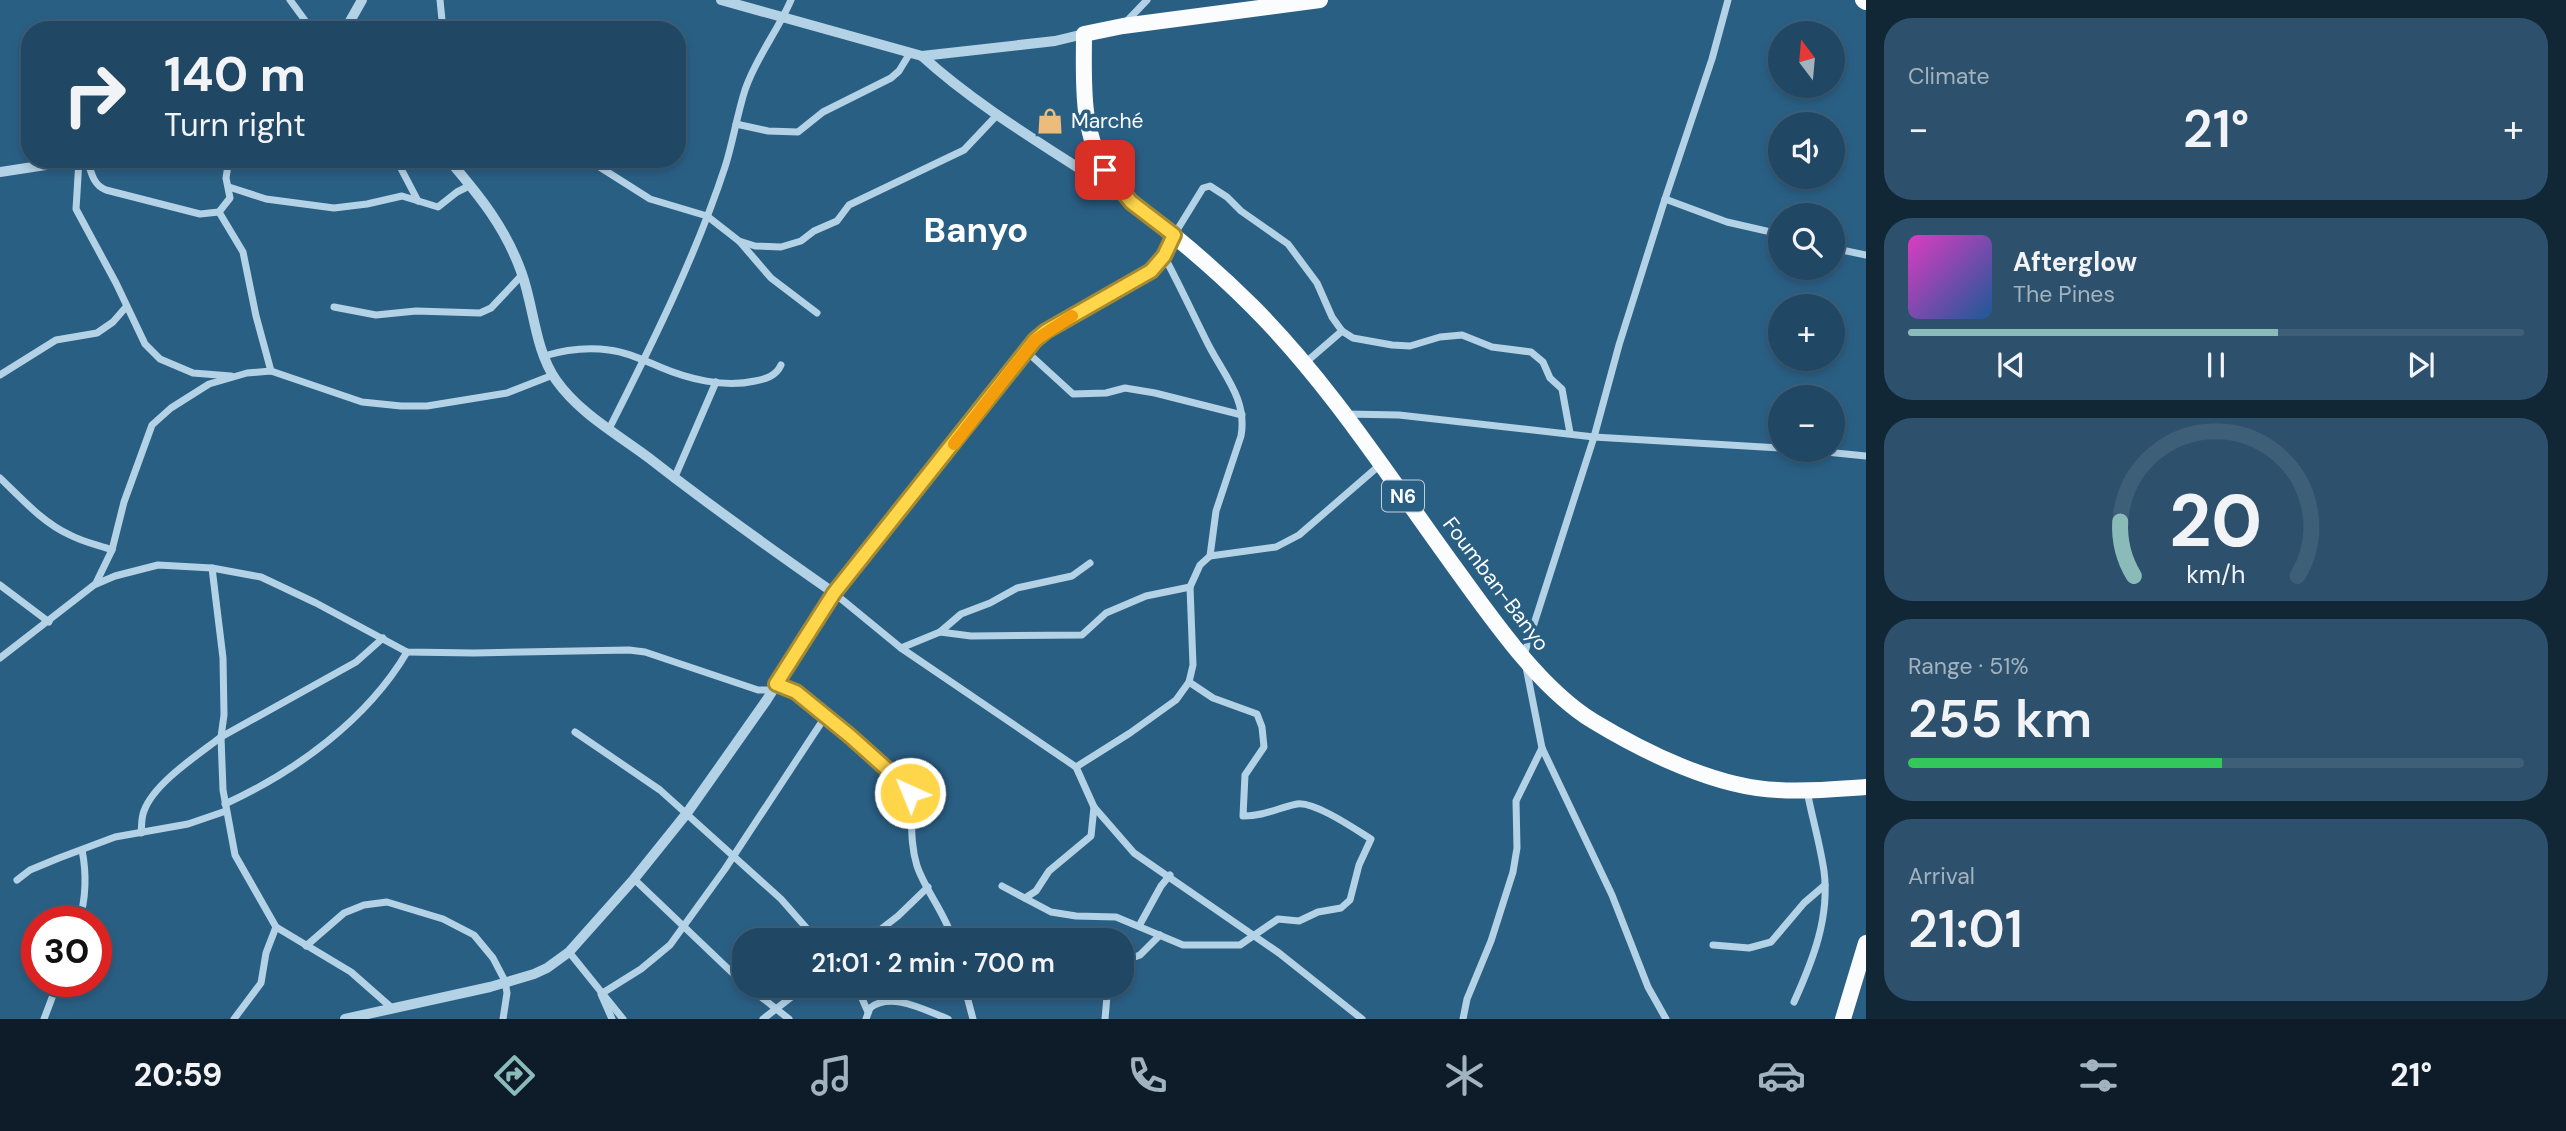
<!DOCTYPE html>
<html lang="en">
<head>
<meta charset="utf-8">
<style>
  body { margin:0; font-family:"DM Sans",sans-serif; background:#2d516c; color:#f1f3f6; height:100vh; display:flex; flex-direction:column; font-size:26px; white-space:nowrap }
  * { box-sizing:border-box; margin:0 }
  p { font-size:23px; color:#a2b2be }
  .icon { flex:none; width:38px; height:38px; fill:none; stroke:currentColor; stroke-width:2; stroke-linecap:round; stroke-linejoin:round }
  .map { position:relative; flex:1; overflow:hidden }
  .sheet { display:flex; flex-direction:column; gap:18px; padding:18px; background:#122736; width:700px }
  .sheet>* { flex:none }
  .banner { position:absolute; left:21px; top:21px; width:665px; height:147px; border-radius:28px; box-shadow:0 4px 10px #0003,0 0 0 2px #3d5f78; background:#204763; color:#f1f3f6; overflow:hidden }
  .needle { width:46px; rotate:344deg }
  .controls { position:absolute; left:1768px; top:21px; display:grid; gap:14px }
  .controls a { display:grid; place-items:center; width:77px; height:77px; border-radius:50%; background:#204763; box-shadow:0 4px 10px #0003,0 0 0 2px #3d5f78; font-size:35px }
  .speed { position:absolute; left:21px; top:906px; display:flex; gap:14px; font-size:35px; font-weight:700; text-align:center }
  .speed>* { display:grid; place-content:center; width:91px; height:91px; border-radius:50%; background:#204763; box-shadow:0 4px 10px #0003,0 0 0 2px #3d5f78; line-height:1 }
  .speed .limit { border:10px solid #d22; background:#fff; color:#111 }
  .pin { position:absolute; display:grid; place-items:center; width:60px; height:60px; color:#fff; margin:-30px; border-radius:14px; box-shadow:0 4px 10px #0006 }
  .me { position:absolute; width:77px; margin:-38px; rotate:316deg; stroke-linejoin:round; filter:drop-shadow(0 0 5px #0008) }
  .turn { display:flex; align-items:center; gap:24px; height:147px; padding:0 28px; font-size:32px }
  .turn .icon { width:91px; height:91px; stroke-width:2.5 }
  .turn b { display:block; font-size:49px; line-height:60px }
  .big { font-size:52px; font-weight:600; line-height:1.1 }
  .sheet .card { flex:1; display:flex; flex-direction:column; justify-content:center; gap:10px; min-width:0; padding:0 24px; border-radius:28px; background:#2d516c }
  .sheet .dial { align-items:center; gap:0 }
  .dial svg { height:182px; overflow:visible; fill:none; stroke:#3d5f78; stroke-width:7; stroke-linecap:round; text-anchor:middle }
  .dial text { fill:#f1f3f6; stroke:none }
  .song { display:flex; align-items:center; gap:21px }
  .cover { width:84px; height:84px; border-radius:10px; background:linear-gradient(135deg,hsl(310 70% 55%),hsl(210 70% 35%)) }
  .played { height:7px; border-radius:4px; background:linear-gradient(90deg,#8bbbb9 60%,#3d5f78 60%) }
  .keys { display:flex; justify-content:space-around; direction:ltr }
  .heat { display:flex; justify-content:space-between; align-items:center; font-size:38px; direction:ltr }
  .charge { height:10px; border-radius:5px; background:linear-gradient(90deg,#34c759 51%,#3d5f78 0) }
  .trip { position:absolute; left:732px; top:928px; width:402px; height:70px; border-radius:28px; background:#204763; box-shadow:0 4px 10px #0003,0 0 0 2px #3d5f78; font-weight:600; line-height:70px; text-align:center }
  .tabs { display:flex; height:112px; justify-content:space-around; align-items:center; background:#0d1c28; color:#a2b2be }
  .tabs .icon { width:49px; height:49px }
  .tabs .current { color:#8bbbb9 }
  .tabs b { font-size:32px; color:#f1f3f6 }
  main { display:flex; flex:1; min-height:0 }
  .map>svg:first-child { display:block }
</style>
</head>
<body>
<main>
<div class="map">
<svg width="1866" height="1019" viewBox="0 0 1866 1019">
  <rect width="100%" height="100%" fill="#2a5f84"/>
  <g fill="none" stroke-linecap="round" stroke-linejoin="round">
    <g stroke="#b4d2e6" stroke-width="7">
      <polyline points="290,0 312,30"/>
      <polyline points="440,0 443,30"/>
      <polyline points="1126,22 1147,0"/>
      <polyline points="736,124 768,131 798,132 823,112 891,78 899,71 910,53"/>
      <path d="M 87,159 C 91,172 93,185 106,190 L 200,214 L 219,212 L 243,252 L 256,316 L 271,371"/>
      <polyline points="396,159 418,201"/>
      <polyline points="587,159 650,199 707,216 739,241 755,246 781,247 801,241 814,231 837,221 849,205 964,150 998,114"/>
      <polyline points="79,160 76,209 116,283 145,344 160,359 193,373 231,376"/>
      <polyline points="229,187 266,199 334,208 367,204 402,196 438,207 457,192 471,185"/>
      <polyline points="1665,199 1727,222 1780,234"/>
      <polyline points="219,212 230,198 226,178 229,159"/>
      <polyline points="1174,235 1203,188 1210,186 1227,197 1241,211 1288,244 1317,283 1332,317 1342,331 1353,338 1392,345 1410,346 1440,337 1462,335 1492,347 1531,352 1543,362 1550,378 1562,389 1570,433"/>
      <polyline points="740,242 771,278 817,313"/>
      <polyline points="1832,248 1866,255"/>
      <path d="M 1164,256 C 1179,284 1192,312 1206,340 C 1221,372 1248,398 1241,436 L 1216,511 L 1210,556"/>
      <polyline points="334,307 376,315 416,311 480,313 491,308 522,275"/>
      <polyline points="1026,351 1073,394 1106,393 1125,388 1155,393 1242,415"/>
      <path d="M 544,356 C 564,350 588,347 609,350 C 627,352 643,360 660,367 C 688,379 724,388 755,381 C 766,379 776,376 781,365"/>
      <polyline points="1305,363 1342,331"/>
      <polyline points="0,375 56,340 97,333 113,322 126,307"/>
      <polyline points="1345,414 1399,415 1594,437 1780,448"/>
      <path d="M 609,429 C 652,344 695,258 725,167 C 733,142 737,115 745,90 C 756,57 778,31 791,0"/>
      <polyline points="1806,450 1866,456"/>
      <path d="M 0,478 C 21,498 43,523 70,535 C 83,542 98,545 112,550"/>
      <polyline points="674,479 716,382"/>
      <polyline points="212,568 223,658 224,715 221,737 223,790 235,855 276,927 351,972 393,1009"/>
      <polyline points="96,583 112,550 124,502 152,425 171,408 209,384 247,373 271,371 362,402 401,406 427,406 507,393 553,375"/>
      <polyline points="0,585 49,622"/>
      <polyline points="834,593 901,648 1076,767 1094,807 1134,853 1279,953 1362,1019"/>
      <polyline points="940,632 961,614 990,603 1017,588 1072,576 1090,563"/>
      <polyline points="901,648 940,632 971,636 1082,635 1106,613 1146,596 1190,587"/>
      <polyline points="1524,655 1594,437 1619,345 1665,199 1712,59 1728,0"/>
      <polyline points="0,658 94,585 115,576 158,565 212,568 261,577 316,603 407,652 474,653 629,650 645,652 758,690 772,690"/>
      <polyline points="1526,667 1542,748 1612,895 1648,987 1666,1019"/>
      <path d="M 776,684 L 796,692 L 868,750 L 910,790 C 913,816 909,840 917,866 C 926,892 945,913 953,940"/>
      <polyline points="575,732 660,790 781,899 817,940"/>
      <polyline points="1076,767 1130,733 1176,700 1189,682 1193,665 1190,587 1200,565 1210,556 1276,547 1299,535 1381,464"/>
      <path d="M 225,804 C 295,772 367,720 407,652"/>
      <path d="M 141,833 C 142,826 141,818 144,811 C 154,783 198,755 221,737 L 356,662 L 383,638"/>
      <polyline points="634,879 744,984"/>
      <polyline points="17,880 30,870 59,858 115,837 188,824 226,811"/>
      <path d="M 1002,886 L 1051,912 L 1076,916 L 1116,917 L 1183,945 L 1240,945 L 1278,919 L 1299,921 L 1318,912 L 1341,908 L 1350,900 L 1359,865 L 1371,839 C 1355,829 1314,801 1297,804 C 1277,808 1265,816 1243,816 L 1245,775 L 1264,747 L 1262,727 L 1257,714 L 1213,698 L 1189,682"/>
      <polyline points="1025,898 1036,891 1049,871 1091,836 1094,807"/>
      <path d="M 79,922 C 86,898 87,875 82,850"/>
      <polyline points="1139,926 1161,886 1170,875"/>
      <polyline points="867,940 898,916 928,887"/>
      <polyline points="1713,945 1749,948 1771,942 1804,903 1825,885"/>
      <polyline points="306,946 344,913 364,905 387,902 443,919 474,935 493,958 505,981 507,993 503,1019"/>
      <polyline points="569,952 623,1019"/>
      <polyline points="1122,965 1124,961 1140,955 1160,935"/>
      <polyline points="746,985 789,1019"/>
      <polyline points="856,985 868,1012"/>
      <polyline points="964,985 973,1019"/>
      <path d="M 1794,1002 C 1813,960 1830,917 1824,871 C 1820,844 1812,817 1807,791"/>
      <polyline points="44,1019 58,982"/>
      <polyline points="234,1019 261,983 266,953 276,927"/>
      <polyline points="612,1019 601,994 641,969 670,945 725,869 825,717"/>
      <polyline points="763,1019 807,985"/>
      <path d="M 866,1019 L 870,1008 C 892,991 926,1011 948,1019"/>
      <polyline points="1105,1019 1108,985"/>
      <polyline points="1463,1019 1467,999 1491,941 1513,872 1517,848 1516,801 1542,748"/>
    </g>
    <g stroke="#b4d2e6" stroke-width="10">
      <polyline points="721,0 922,56 1055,41 1084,34"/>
      <polyline points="345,30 362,0"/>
      <path d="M 922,56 C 980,109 1054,151 1120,195"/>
      <path d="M 448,159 C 479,195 506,228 522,274 C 534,308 535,350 556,380 C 579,413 617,434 649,458 C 709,505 771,549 834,593"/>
      <polyline points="0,172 85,159"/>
      <polyline points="345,1019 490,987 534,974 547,968 569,952 634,879 687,813 766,701 834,593 1035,340 1046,331 1151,271 1164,256 1174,235"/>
    </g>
    <g stroke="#fafcfe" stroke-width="16">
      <path d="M 1320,0 L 1123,26 L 1084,34 C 1084,80 1080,130 1106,171 C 1123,199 1149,215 1173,235 C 1200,257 1227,281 1252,306 C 1329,383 1389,477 1453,565 C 1491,617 1538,687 1593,721 C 1644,752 1717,788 1778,790 C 1807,792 1837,789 1866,787"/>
      <polyline points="1863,0 1866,2"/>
      <polyline points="1843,1019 1866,943"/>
    </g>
  </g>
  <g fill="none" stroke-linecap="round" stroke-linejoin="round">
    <g stroke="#a68a30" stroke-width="18">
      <polyline id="route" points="910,793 898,779 850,736 796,692 776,684 834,593 1035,340 1046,331 1151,271 1164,256 1174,235 1131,202 1105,170"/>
    </g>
    <use href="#route" stroke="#ffd54a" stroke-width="12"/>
    <polyline stroke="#f59e0b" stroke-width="12" points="954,444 1035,340 1072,316"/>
  </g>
  <defs>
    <g id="shop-bare" transform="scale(2.1)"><path d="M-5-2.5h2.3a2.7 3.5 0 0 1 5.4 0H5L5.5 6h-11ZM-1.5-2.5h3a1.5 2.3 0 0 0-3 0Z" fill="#edbb7c" stroke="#2a5f84" stroke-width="2.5" paint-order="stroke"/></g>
  </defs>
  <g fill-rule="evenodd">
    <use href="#shop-bare" x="1050" y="121"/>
  </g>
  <g text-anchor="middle" stroke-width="7" stroke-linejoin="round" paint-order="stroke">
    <rect fill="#2a5f84" stroke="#bfcfda" stroke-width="2" x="1382" y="480.5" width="42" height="31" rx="5"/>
    <g font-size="19" font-weight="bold" fill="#fff">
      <text x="1403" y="503">N6</text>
    </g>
    <g font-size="21" fill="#fff" stroke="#2a5f84" text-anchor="start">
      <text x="1071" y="128">Marché</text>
    </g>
    <g font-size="21" fill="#fff" stroke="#2a5f84">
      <text transform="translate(1496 584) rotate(53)" y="7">Foumban-Banyo</text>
    </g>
    <g font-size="35" font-weight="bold" fill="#fff" stroke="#2a5f84">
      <text x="976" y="242">Banyo</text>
    </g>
  </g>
</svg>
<div class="controls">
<a><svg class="needle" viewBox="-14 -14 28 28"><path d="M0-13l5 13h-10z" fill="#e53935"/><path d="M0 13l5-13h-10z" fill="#a2b2be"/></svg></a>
<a><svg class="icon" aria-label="sound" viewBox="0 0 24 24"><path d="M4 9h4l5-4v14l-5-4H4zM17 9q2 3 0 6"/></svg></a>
<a><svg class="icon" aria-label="search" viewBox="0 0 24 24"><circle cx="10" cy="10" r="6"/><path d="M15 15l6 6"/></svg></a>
<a>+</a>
<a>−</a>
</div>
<div class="speed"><div class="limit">30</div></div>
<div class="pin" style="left:1105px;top:170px;background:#d93025"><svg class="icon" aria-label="arrive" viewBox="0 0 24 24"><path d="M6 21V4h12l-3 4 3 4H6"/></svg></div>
<svg class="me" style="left:910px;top:793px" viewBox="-20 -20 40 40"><circle r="17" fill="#ffd54a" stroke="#fff" stroke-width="3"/><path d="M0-11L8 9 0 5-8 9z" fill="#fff"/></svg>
<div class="trip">21:01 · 2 min · 700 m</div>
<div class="banner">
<div class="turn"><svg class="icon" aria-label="right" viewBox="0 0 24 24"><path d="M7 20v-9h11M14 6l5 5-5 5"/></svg><div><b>140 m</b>Turn right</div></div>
</div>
</div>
<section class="sheet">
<div class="card"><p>Climate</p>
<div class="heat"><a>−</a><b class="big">21°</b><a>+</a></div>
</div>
<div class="card">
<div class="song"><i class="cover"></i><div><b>Afterglow</b><p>The Pines</p></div></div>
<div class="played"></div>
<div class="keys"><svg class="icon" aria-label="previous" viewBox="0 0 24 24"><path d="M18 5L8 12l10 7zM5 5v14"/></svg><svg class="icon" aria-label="pause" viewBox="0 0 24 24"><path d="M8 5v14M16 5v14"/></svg><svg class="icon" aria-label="next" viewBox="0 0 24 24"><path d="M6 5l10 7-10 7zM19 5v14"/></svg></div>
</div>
<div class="card dial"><svg viewBox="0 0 100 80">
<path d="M14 69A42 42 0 1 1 86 69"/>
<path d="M14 69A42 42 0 0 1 8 45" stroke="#8bbbb9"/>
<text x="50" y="56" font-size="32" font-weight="700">20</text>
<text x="50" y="72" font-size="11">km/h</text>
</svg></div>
<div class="card"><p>Range · 51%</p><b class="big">255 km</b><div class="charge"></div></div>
<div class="card"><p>Arrival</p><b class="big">21:01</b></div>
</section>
</main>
<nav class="tabs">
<b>20:59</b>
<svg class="icon current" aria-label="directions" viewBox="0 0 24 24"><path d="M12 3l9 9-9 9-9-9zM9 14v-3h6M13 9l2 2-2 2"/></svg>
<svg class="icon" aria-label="music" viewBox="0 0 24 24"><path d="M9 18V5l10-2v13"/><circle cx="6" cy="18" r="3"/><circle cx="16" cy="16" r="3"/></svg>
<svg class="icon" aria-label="phone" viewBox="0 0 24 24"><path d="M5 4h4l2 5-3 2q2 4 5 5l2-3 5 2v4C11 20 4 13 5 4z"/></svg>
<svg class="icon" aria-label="climate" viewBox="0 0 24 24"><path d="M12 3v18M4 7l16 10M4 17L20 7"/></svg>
<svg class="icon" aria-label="car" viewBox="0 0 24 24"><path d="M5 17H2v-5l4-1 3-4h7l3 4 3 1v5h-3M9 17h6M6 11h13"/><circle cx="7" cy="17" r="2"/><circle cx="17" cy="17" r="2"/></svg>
<svg class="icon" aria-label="filters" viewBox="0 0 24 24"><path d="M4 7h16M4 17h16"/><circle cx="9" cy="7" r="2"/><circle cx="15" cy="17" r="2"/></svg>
<b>21°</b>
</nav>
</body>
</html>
